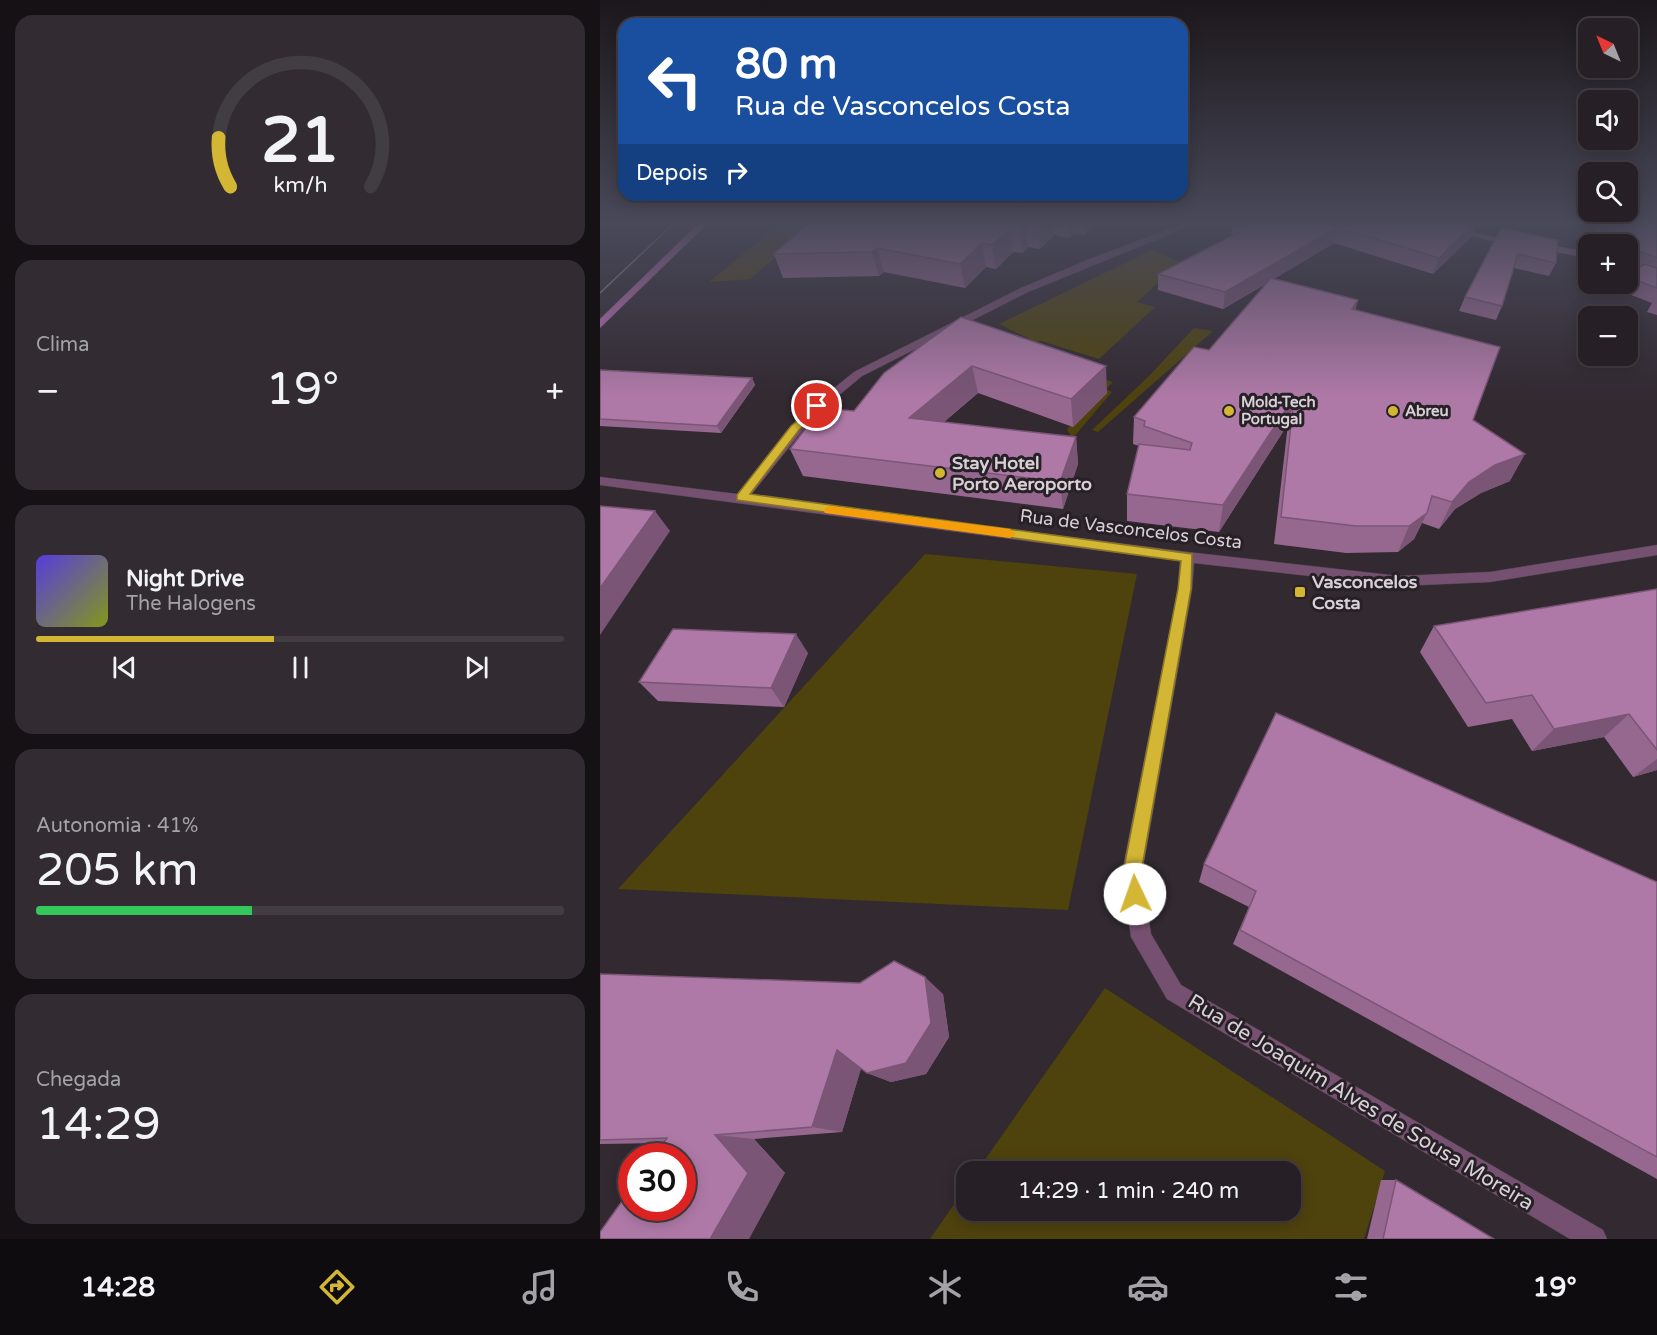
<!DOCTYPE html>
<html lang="pt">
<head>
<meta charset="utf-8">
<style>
  body { margin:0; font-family:"Varela Round",sans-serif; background:#322c32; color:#f1f3f6; height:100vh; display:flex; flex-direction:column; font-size:22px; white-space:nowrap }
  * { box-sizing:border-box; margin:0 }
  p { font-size:20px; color:#a4a2a7 }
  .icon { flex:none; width:33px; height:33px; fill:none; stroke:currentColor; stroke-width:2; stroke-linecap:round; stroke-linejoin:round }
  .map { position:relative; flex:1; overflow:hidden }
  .panel { display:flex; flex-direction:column; gap:15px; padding:15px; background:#151114; width:600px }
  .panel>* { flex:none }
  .banner { position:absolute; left:18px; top:18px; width:570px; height:183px; border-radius:18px; box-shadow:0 3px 15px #0003,0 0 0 2px #423d42; background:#1a4fa0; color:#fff; overflow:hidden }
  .needle { width:39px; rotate:317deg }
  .controls { position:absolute; left:978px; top:18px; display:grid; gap:12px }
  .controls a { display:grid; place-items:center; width:60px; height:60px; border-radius:12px; background:#261f25; box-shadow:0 3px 15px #0003,0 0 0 2px #423d42; font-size:30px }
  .speed { position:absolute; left:18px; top:1143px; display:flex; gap:12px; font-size:30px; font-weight:700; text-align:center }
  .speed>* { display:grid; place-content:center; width:78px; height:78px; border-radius:50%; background:#261f25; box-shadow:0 3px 15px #0003,0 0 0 2px #423d42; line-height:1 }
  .speed .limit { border:9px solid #d22; background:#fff; color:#111 }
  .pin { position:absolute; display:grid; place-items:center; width:51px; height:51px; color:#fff; margin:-26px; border:3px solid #fff; border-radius:50%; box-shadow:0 2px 6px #0007 }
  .me { position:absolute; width:66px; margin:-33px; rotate:357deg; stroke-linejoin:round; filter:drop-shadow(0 0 4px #0008) }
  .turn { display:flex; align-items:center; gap:21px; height:126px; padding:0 18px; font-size:27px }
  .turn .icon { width:78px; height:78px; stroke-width:2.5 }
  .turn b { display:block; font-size:42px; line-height:51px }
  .then { display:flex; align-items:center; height:57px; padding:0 18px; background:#0003; gap:12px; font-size:22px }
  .big { font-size:45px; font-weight:600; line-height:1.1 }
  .panel .widget { flex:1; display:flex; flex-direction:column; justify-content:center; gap:9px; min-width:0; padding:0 21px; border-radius:18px; background:#322c32 }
  .panel .dial { align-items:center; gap:0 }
  .dial svg { height:156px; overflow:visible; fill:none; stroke:#423d42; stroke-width:7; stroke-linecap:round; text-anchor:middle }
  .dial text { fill:#f1f3f6; stroke:none }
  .song { display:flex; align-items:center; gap:18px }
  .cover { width:72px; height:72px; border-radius:9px; background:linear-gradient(135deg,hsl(250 70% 55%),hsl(70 70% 35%)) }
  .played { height:6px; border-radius:3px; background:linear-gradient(90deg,#d4b635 45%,#423d42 45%) }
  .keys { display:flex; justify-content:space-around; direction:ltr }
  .heat { display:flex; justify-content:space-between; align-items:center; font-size:33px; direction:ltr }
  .charge { height:9px; border-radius:4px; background:linear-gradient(90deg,#34c759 41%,#423d42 0) }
  .trip { position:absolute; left:356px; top:1161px; width:345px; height:60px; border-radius:18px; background:#261f25; box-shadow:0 3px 15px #0003,0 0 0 2px #423d42; font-weight:600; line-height:60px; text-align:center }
  .dock { display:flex; height:96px; justify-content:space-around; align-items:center; background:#0f0c0f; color:#a4a2a7 }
  .dock .icon { width:42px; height:42px }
  .dock .current { color:#d4b635 }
  .dock b { font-size:27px; color:#f1f3f6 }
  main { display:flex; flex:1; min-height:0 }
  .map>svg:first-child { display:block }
</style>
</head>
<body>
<main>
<section class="panel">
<div class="widget dial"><svg viewBox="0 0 100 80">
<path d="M14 69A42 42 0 1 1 86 69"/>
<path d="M14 69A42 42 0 0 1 8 44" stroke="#d4b635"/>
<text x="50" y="56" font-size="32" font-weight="700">21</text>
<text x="50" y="72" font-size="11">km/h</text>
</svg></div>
<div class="widget"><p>Clima</p>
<div class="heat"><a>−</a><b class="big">19°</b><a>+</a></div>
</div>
<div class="widget">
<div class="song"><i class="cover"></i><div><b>Night Drive</b><p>The Halogens</p></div></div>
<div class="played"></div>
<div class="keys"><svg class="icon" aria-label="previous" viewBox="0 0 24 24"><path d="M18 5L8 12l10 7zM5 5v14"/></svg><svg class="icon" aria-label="pause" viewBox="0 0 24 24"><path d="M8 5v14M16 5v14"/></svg><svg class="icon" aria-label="next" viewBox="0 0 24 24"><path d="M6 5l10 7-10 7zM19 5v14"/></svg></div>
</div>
<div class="widget"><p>Autonomia · 41%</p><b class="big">205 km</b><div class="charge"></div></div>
<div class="widget"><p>Chegada</p><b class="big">14:29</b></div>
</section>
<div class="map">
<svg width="1057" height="1239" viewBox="0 0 1057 1239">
  <rect width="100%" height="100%" fill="#322931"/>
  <g fill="#4e420d">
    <polygon points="180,224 214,224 150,279 109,282"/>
    <polygon points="552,250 580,262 537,302 555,307 499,359 441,341 436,342 399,324"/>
    <polygon points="594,328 613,331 498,432 492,430 549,376"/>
    <polygon points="417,352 513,382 506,389 512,392 472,439 467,429 495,397"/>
    <polygon points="325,554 537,574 468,910 18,889"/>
    <polygon points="505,988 785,1171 764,1239 330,1239 366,1187 366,1210 690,1210 690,1172 377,1171"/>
  </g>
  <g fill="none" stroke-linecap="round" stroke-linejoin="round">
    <g stroke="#4c444b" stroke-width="1">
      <g id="street">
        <polygon points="582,224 595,224 428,292 262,376 214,416 150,496 587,552 799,576 890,572 1057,545 1057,555 890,582 799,586 594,563 592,589 542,873 551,934 581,985 1003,1230 1007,1239 970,1239 567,999 531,937 522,873 578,589 580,561 0,485 0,477 137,494 206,411 254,372 421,288 487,260"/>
        <polygon points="1001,224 1010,224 994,244 987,246 986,244"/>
      </g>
    </g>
    <g stroke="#4c444b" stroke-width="1">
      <g id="secondary">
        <polygon points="823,224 840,224 919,243 915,246"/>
        <polygon points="938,243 988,252 988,258 935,248 935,244"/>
        <polygon points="1028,265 1057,277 1057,283 1028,271"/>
      </g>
    </g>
    <g stroke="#4c444b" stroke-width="1">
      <polygon id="primary" points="98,224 107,224 0,328 0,319"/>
    </g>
    <use href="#street" fill="#765070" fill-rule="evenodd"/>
    <use href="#secondary" fill="#9e6296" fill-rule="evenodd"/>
    <use href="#primary" fill="#bd70b2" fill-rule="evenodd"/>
    <polyline stroke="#938b92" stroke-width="1.5" points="0,293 73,224"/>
  </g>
  <g fill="#966890" fill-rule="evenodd">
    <polygon points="208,224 494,224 485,235 474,234 469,238 454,235 440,249 428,247 423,253 413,252 396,269 386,267 365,288 284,272 279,276 183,278 174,254"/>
    <polygon points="633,224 884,224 879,229 875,228 872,236 833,274 734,243 674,279 758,300 755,310 873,420 910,481 881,493 855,509 839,529 822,523 814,539 798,552 746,553 674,544 688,424 619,532 527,521 527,494 539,446 533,444 534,417 609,350 666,284 623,309 558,290 558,274 631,236"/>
    <path d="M 1057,224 L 1057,315 L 1047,312 L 1052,303 L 1016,289 L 1019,284 L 1028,284 L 1028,244 ZM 1035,266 L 1039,267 L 1032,271 Z"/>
    <polygon points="901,228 956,263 949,276 914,268 902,306 896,320 859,311 865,297"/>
    <polygon points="988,250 988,267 979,265 985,252"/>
    <polygon points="361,317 507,393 473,427 378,393 344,422 476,437 478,464 463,509 203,476 190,449 254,411"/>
    <polygon points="0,370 152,378 155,385 121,433 0,426"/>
    <polygon points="1057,589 1057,770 1033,777 1004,737 932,751 912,719 868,727 820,652 834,626"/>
    <polygon points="208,653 184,707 58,701 39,682"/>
    <polygon points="604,864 1057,882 1057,1179 633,944 649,907 599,882"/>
    <polygon points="0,974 260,983 343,994 349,1037 326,1074 291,1082 267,1073 261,1068 242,1132 154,1139 185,1173 63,1143 0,1144"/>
    <polygon points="781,1180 796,1180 894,1239 767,1239"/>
  </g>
  <g fill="#7a5575">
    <polygon points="425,224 428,247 423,253 420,229"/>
    <polygon points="439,224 453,224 454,235 440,249 438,225"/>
    <polygon points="468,224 473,224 474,234 469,238"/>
    <polygon points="484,224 494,224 485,235"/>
    <polygon points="873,224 876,224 872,236 833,274 839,258"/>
    <polygon points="738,227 734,243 623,309 625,292"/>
    <polygon points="410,228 413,252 396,269 392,245"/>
    <polygon points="382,243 386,267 365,288 360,264"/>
    <polygon points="277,248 284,272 279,276 272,252"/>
    <polygon points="758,300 751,327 752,309"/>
    <polygon points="372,366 378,393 317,445 309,418"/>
    <polygon points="506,366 507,393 473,427 471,399"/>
    <polygon points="152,378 155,385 121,433 117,426"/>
    <polygon points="694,397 688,424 619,532 623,505"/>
    <polygon points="476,437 478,464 463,509 460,482"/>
    <polygon points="925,454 910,481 881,493 855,509 839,529 852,502 869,482 895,465"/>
    <polygon points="55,511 70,531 0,635 0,588"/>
    <polygon points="827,513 814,539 798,552 809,526"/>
    <polygon points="196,634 208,653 184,707 171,688"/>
    <polygon points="1029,714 1004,737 932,751 954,729"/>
    <polygon points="1057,759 1057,770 1033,777"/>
    <polygon points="325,977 343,994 349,1037 326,1074 291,1082 267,1073"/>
    <polygon points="237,1050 263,1062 242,1132 212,1127"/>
    <polygon points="115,1135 154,1139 185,1173 149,1239 110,1239"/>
  </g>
  <g fill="#af79a7" stroke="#7a5575" stroke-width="1.5">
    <polygon points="208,224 425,224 420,229 410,228 392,245 382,243 360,264 277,248 272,252 174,254"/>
    <polygon points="642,224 873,224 839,258 738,227 625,292 558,274 649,227"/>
    <polygon points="1011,224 1057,224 1057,258 1036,250 1033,252 1033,258 1038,261 1028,259 1028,244 997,244"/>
    <polygon points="901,228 958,240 956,263 918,254 902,306 865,297"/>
    <polygon points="1045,264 1057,268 1057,288 1028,277 1028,273"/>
    <polygon points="671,278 758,300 752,309 900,347 873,420 925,454 895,465 869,482 852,502 832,496 827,513 809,526 756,526 681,517 694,397 623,505 527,494 539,444 590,450 592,443 544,426 545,421 534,417 594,347 609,350"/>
    <polygon points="361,317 506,366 471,399 372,366 309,418 476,437 460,482 190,449 221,408 254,411 284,373"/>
    <polygon points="0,370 152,378 117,426 0,419"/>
    <polygon points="0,506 55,511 0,588"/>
    <polygon points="1057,589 1057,750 1029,714 954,729 932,695 886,703 834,626"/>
    <polygon points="73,629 196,634 171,688 39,682"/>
    <polygon points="676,713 1057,882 1057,1157 640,930 656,891 604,864"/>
    <polygon points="294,961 325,977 331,1023 306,1063 267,1073 237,1050 212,1127 115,1135 148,1173 110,1239 0,1239 0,1232 32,1187 32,1208 82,1208 82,1156 54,1156 67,1138 0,1140 0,974 260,983"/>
    <polygon points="796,1180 894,1239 783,1239"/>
  </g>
  <linearGradient id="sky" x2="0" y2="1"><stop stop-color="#1c171b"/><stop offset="0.56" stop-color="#49495a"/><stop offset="1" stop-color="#49495a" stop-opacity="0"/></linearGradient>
  <rect width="1057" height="398" fill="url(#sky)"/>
  <polygon fill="#d4b635" stroke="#8a7622" stroke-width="1.5" points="217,403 221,404 221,408 199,430 150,494 592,554 591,589 541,873 544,894 542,901 535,903 529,901 523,873 578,589 581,561 137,500 137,495 191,426"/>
  <polygon fill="#f59e0b" points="229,506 410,529 416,534 410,538 225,513 223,510"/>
  <g fill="#d4b635" stroke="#282027" stroke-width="2">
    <circle cx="629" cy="411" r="6"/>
    <circle cx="793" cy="411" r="6"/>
    <circle cx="340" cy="473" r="6"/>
    <rect x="694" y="586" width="12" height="12" rx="3"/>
  </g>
  <g text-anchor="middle" stroke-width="6" stroke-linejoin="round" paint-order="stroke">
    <g font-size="15" font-weight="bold" fill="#d7d1d6" stroke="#282027" text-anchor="start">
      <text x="641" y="407">Mold-Tech<tspan x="641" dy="17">Portugal</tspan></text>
      <text x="805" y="416">Abreu</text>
    </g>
    <g font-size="18" font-weight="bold" fill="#d7d1d6" stroke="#282027" text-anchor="start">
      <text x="352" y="469">Stay Hotel<tspan x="352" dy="21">Porto Aeroporto</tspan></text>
      <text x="712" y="588">Vasconcelos<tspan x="712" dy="21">Costa</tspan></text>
    </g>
    <g font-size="18" fill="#d7d1d6" stroke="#282027">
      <text transform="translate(531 529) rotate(7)" y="6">Rua de Vasconcelos Costa</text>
    </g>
    <g font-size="21" fill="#d7d1d6" stroke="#282027">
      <text transform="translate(761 1102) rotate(31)" y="7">Rua de Joaquim Alves de Sousa Moreira</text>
    </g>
  </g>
</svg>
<div class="controls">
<a><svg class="needle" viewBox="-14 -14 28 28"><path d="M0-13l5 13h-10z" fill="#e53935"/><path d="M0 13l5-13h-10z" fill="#a4a2a7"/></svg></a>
<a><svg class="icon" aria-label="sound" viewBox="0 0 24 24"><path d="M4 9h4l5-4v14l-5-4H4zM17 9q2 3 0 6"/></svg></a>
<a><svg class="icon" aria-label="search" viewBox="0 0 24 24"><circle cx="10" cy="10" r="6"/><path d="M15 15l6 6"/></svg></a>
<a>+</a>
<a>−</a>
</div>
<div class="speed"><div class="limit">30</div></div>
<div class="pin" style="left:217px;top:406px;background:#d93025"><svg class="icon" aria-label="arrive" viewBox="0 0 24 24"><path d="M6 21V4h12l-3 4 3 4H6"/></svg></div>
<svg class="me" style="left:535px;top:894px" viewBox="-20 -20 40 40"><circle r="19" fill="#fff"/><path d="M0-13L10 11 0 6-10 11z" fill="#d4b635"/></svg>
<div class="trip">14:29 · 1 min · 240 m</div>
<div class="banner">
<div class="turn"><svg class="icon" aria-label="left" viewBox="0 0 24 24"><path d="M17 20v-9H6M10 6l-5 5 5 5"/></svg><div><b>80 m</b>Rua de Vasconcelos Costa</div></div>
<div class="then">Depois<svg class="icon" aria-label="right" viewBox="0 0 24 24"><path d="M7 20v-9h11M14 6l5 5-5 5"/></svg></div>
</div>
</div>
</main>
<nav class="dock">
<b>14:28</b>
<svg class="icon current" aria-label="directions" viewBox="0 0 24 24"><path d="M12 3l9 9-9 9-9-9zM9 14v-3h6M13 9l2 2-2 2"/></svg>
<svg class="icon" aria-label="music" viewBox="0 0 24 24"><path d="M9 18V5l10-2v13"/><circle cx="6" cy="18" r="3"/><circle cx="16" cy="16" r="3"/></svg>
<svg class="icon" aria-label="phone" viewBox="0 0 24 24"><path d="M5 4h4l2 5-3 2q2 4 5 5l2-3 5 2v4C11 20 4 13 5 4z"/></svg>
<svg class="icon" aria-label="climate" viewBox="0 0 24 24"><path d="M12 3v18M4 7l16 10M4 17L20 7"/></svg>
<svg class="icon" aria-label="car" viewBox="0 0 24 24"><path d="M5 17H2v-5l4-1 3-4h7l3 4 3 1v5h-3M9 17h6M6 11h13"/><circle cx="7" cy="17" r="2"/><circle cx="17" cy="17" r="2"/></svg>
<svg class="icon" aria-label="filters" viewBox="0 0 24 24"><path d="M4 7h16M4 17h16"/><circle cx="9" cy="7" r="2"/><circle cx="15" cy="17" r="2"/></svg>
<b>19°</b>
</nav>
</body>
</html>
